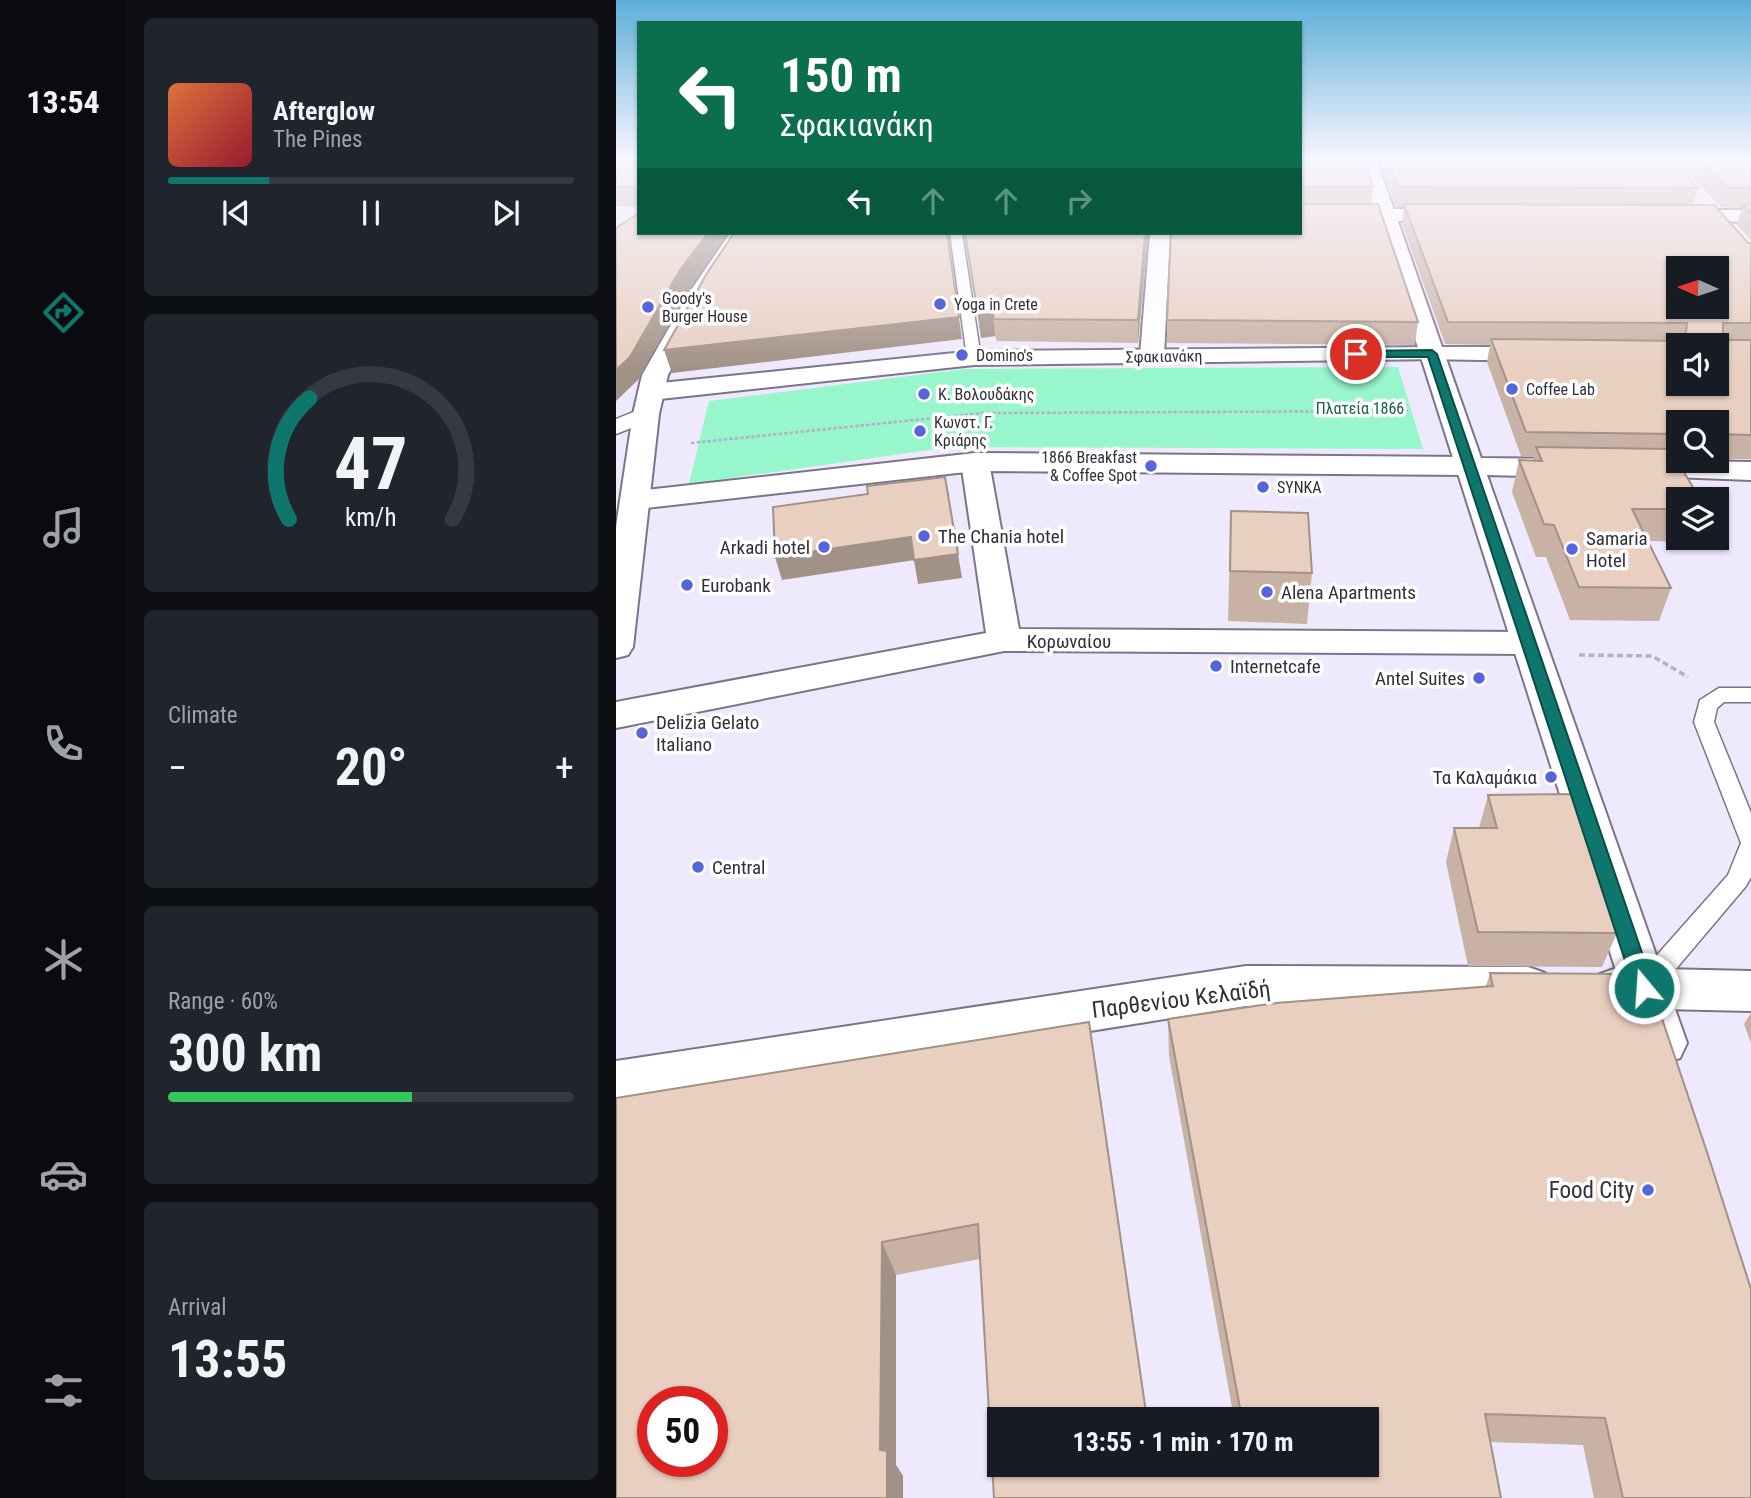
<!DOCTYPE html>
<html lang="en">
<head>
<meta charset="utf-8">
<style>
  body { margin:0; font-family:"Roboto Condensed",sans-serif; background:#20242c; color:#f1f3f6; height:100vh; display:flex; flex-direction:column; font-size:26px; white-space:nowrap }
  * { box-sizing:border-box; margin:0 }
  p { font-size:23px; color:#9ea1a6 }
  .icon { flex:none; width:38px; height:38px; fill:none; stroke:currentColor; stroke-width:2; stroke-linecap:round; stroke-linejoin:round }
  .map { position:relative; flex:1; overflow:hidden }
  .drawer { display:flex; flex-direction:column; gap:18px; padding:18px; background:#0d0f14; width:490px }
  .drawer>* { flex:none }
  .guide { position:absolute; left:21px; top:21px; width:665px; height:214px; border-radius:0px; box-shadow:0 2px 5px #0004; background:#0b6e4f; color:#fff; overflow:hidden }
  .needle { width:46px; rotate:273deg }
  .fabs { position:absolute; left:1050px; top:256px; display:grid; gap:14px }
  .fabs a { display:grid; place-items:center; width:63px; height:63px; border-radius:0px; background:#171b24; box-shadow:0 2px 5px #0004; font-size:35px }
  .speed { position:absolute; left:21px; top:1386px; display:flex; gap:14px; font-size:35px; font-weight:700; text-align:center }
  .speed>* { display:grid; place-content:center; width:91px; height:91px; border-radius:50%; background:#171b24; box-shadow:0 2px 5px #0004; line-height:1 }
  .speed .limit { border:10px solid #d22; background:#fff; color:#111 }
  .pin { position:absolute; display:grid; place-items:center; width:60px; height:60px; color:#fff; margin:-30px; border:4px solid #fff; border-radius:50%; box-shadow:0 2px 7px #0007 }
  .me { position:absolute; width:77px; margin:-38px; rotate:342deg; stroke-linejoin:round; filter:drop-shadow(0 0 5px #0008) }
  .turn { display:flex; align-items:center; gap:24px; height:147px; padding:0 28px; font-size:32px }
  .turn .icon { width:91px; height:91px; stroke-width:2.5 }
  .turn b { display:block; font-size:49px; line-height:60px }
  .lanes { display:flex; align-items:center; height:66px; padding:0 28px; background:#0003; justify-content:center; gap:35px; direction:ltr }
  .lanes .off { opacity:.35 }
  .big { font-size:52px; font-weight:700; line-height:1.1 }
  .drawer .widget { flex:1; display:flex; flex-direction:column; justify-content:center; gap:10px; min-width:0; padding:0 24px; border-radius:10px; background:#20242c }
  .drawer .dial { align-items:center; gap:0 }
  .dial svg { height:182px; overflow:visible; fill:none; stroke:#363941; stroke-width:7; stroke-linecap:round; text-anchor:middle }
  .dial text { fill:#f1f3f6; stroke:none }
  .song { display:flex; align-items:center; gap:21px }
  .cover { width:84px; height:84px; border-radius:10px; background:linear-gradient(135deg,hsl(20 70% 55%),hsl(350 70% 35%)) }
  .played { height:7px; border-radius:4px; background:linear-gradient(90deg,#0f766e 25%,#363941 25%) }
  .keys { display:flex; justify-content:space-around; direction:ltr }
  .heat { display:flex; justify-content:space-between; align-items:center; font-size:38px; direction:ltr }
  .charge { height:10px; border-radius:5px; background:linear-gradient(90deg,#34c759 60%,#363941 0) }
  .trip { position:absolute; left:371px; top:1407px; width:392px; height:70px; border-radius:0px; background:#171b24; box-shadow:0 2px 5px #0004; font-weight:700; line-height:70px; text-align:center }
  main { display:flex; flex:1; min-height:0 }
  .dock { display:flex; flex-direction:column; width:126px; justify-content:space-around; align-items:center; background:#090b0e; color:#9ea1a6 }
  .dock .icon { width:49px; height:49px }
  .dock .selected { color:#0f766e }
  .dock b { font-size:32px; color:#f1f3f6 }
  .map>svg:first-child { display:block }
</style>
</head>
<body>
<main>
<nav class="dock">
<b>13:54</b>
<svg class="icon selected" aria-label="directions" viewBox="0 0 24 24"><path d="M12 3l9 9-9 9-9-9zM9 14v-3h6M13 9l2 2-2 2"/></svg>
<svg class="icon" aria-label="music" viewBox="0 0 24 24"><path d="M9 18V5l10-2v13"/><circle cx="6" cy="18" r="3"/><circle cx="16" cy="16" r="3"/></svg>
<svg class="icon" aria-label="phone" viewBox="0 0 24 24"><path d="M5 4h4l2 5-3 2q2 4 5 5l2-3 5 2v4C11 20 4 13 5 4z"/></svg>
<svg class="icon" aria-label="climate" viewBox="0 0 24 24"><path d="M12 3v18M4 7l16 10M4 17L20 7"/></svg>
<svg class="icon" aria-label="car" viewBox="0 0 24 24"><path d="M5 17H2v-5l4-1 3-4h7l3 4 3 1v5h-3M9 17h6M6 11h13"/><circle cx="7" cy="17" r="2"/><circle cx="17" cy="17" r="2"/></svg>
<svg class="icon" aria-label="filters" viewBox="0 0 24 24"><path d="M4 7h16M4 17h16"/><circle cx="9" cy="7" r="2"/><circle cx="15" cy="17" r="2"/></svg>
</nav>
<section class="drawer">
<div class="widget">
<div class="song"><i class="cover"></i><div><b>Afterglow</b><p>The Pines</p></div></div>
<div class="played"></div>
<div class="keys"><svg class="icon" aria-label="previous" viewBox="0 0 24 24"><path d="M18 5L8 12l10 7zM5 5v14"/></svg><svg class="icon" aria-label="pause" viewBox="0 0 24 24"><path d="M8 5v14M16 5v14"/></svg><svg class="icon" aria-label="next" viewBox="0 0 24 24"><path d="M6 5l10 7-10 7zM19 5v14"/></svg></div>
</div>
<div class="widget dial"><svg viewBox="0 0 100 80">
<path d="M14 69A42 42 0 1 1 86 69"/>
<path d="M14 69A42 42 0 0 1 23 16" stroke="#0f766e"/>
<text x="50" y="56" font-size="32" font-weight="700">47</text>
<text x="50" y="72" font-size="11">km/h</text>
</svg></div>
<div class="widget"><p>Climate</p>
<div class="heat"><a>−</a><b class="big">20°</b><a>+</a></div>
</div>
<div class="widget"><p>Range · 60%</p><b class="big">300 km</b><div class="charge"></div></div>
<div class="widget"><p>Arrival</p><b class="big">13:55</b></div>
</section>
<div class="map">
<svg width="1135" height="1498" viewBox="0 0 1135 1498">
  <rect width="100%" height="100%" fill="#efe9fd"/>
  <polygon fill="#97f6cb" points="782,367 807,449 334,447 73,484 93,401 349,369"/>
  <g fill="none" stroke-linecap="round" stroke-linejoin="round">
    <g stroke="#7b748a" stroke-width="3">
      <g id="service">
        <polygon points="334,233 346,233 365,358 358,362 351,358"/>
        <polygon points="1103,688 1135,688 1135,702 1108,702 1101,708 1098,722 1135,813 1135,877 1130,886 1037,996 1028,999 1019,996 1015,988 1019,980 1112,875 1125,843 1078,722 1084,700"/>
      </g>
    </g>
    <g stroke="#7b748a" stroke-width="3">
      <polygon id="pedestrian" points="30,407 38,409 41,414 38,419 0,434 0,419"/>
    </g>
    <g stroke="#7b748a" stroke-width="4">
      <g id="minor">
        <polygon points="684,209 840,209 850,215 840,221 684,221"/>
        <polygon points="1057,210 1135,210 1135,222 1050,220 1047,216 1050,212"/>
        <polygon points="534,233 554,233 548,356 545,361 527,361 524,356"/>
        <polygon points="816,347 924,347 933,349 936,354 933,359 924,361 807,359 804,354 807,349"/>
        <polygon points="359,453 369,456 373,462 403,629 913,632 925,635 930,643 925,651 913,654 388,651 0,728 0,702 370,633 345,462 349,456"/>
        <polygon points="630,966 912,967 929,973 935,987 929,1001 912,1007 630,1006 0,1107 0,1061"/>
        <polygon points="1001,968 1135,971 1135,1011 1001,1008 984,1002 978,988 984,974"/>
      </g>
    </g>
    <g stroke="#7b748a" stroke-width="4">
      <g id="tertiary">
        <polygon points="816,347 825,349 828,354 825,359 358,365 35,400 26,398 22,392 26,386 35,384 358,351"/>
        <polygon points="359,453 853,457 863,460 867,466 863,472 853,475 359,471 21,509 10,506 6,500 10,494 21,491"/>
      </g>
    </g>
    <g stroke="#7b748a" stroke-width="4">
      <g id="secondary">
        <polygon points="742,159 760,159 865,458 953,459 963,462 967,468 963,474 953,477 871,475 1071,1043 1064,1058 1047,1064 1030,1058 1023,1043"/>
        <polygon points="114,233 134,233 95,293 52,375 43,414 17,647 12,655 0,658 0,527 17,414 26,375 73,293"/>
        <polygon points="1013,460 1135,462 1135,480 1003,475 999,469 1003,463"/>
      </g>
    </g>
    <polyline stroke="#b6b1c1" stroke-width="2.5" stroke-dasharray="3.5 2" stroke-linecap="butt" points="75,443 367,413 794,411"/>
    <polyline stroke="#b6b1c1" stroke-width="3.5" stroke-dasharray="6 3.5" stroke-linecap="butt" points="963,655 1036,656 1072,677"/>
    <use href="#service" fill="#fff" fill-rule="evenodd"/>
    <use href="#pedestrian" fill="#fff" fill-rule="evenodd"/>
    <use href="#minor" fill="#fff" fill-rule="evenodd"/>
    <use href="#tertiary" fill="#fff" fill-rule="evenodd"/>
    <use href="#secondary" fill="#fff" fill-rule="evenodd"/>
  </g>
  <g fill="#c8b2a5" fill-rule="evenodd">
    <polygon points="0,159 23,159 23,207 0,206"/>
    <polygon points="684,159 757,187 755,204 802,322 799,345 551,343 551,320"/>
    <polygon points="762,159 1056,159 1082,188 1077,205 1132,243 1135,243 1135,459 1101,459 1101,422 1062,422 1062,458 1060,458 1062,499 1062,537 1079,537 1078,542 1032,541 1055,588 1043,621 954,620 930,557 920,557 896,492 903,460 917,460 918,456 905,456 871,362 874,345 829,344 786,224 788,207 780,207"/>
    <polygon points="1059,159 1135,159 1135,240 1121,225 1126,208 1105,207"/>
    <polygon points="349,233 532,233 522,343 381,341 379,336 365,338"/>
    <polygon points="615,511 696,573 691,624 612,621"/>
    <polygon points="872,795 1001,933 986,967 852,966 830,862 838,828 863,828"/>
    <path d="M 874,973 L 1017,974 L 1024,995 L 1038,995 L 1091,1152 L 1135,1289 L 1135,1498 L 978,1498 L 967,1445 L 874,1442 L 885,1498 L 378,1498 L 364,1259 L 280,1275 L 280,1465 L 287,1476 L 287,1498 L 0,1498 L 0,1098 L 473,1022 L 531,1419 L 383,1419 L 383,1465 L 751,1465 L 751,1419 L 618,1419 L 553,1056 L 552,1019 L 660,1003 L 870,986 ZM 37,1402 L 96,1402 L 96,1461 L 37,1461 Z"/>
    <polygon points="1135,1013 1135,1043 1128,1024"/>
  </g>
  <g fill="#a29186">
    <polygon points="92,233 112,233 71,292 22,380 0,401 0,370 64,270"/>
    <polygon points="331,233 346,339 56,373 48,350"/>
    <polygon points="529,233 532,233 522,343 522,320"/>
    <polygon points="377,314 379,336 365,338 362,315"/>
    <polygon points="295,537 299,560 166,580 159,557"/>
    <polygon points="342,554 346,578 302,584 298,560"/>
    <polygon points="266,1242 280,1275 280,1465 287,1476 287,1498 271,1498 264,1450"/>
  </g>
  <g fill="#e8cfc0" stroke="#a29186" stroke-width="2" fill-rule="evenodd">
    <rect x="0" y="159" width="23" height="28"/>
    <polygon points="684,159 748,159 757,187 685,187 684,193"/>
    <polygon points="771,159 1056,159 1082,188 782,187"/>
    <polygon points="1083,159 1135,159 1135,188 1111,188"/>
    <polygon points="684,203 685,204 762,204 802,322 551,320 555,233 684,233"/>
    <path d="M 788,204 L 1098,205 L 1132,243 L 1135,243 L 1135,323 L 1107,323 L 1107,340 L 1135,340 L 1135,435 L 1101,434 L 1101,422 L 1062,422 L 1062,434 L 910,432 L 875,339 L 1069,341 L 1071,323 L 832,322 ZM 1062,268 L 1101,268 L 1101,306 L 1062,306 ZM 1062,345 L 1101,345 L 1101,383 L 1062,383 Z"/>
    <polygon points="1135,204 1135,213 1127,205"/>
    <polygon points="23,213 23,233 92,233 64,270 14,357 0,370 0,228"/>
    <polygon points="118,233 331,233 343,317 48,350 91,273"/>
    <polygon points="349,233 529,233 522,320 378,319 377,314 362,315"/>
    <polygon points="920,447 1054,449 1084,499 1062,499 1062,509 1016,509 1055,588 963,587 938,525 928,524 903,460 926,461"/>
    <polygon points="329,477 342,554 298,560 295,537 159,557 157,507 252,494 251,486"/>
    <polygon points="615,511 692,513 696,573 614,571"/>
    <polygon points="957,794 1001,933 862,932 838,828 881,828 872,795"/>
    <path d="M 874,973 L 1017,974 L 1024,995 L 1038,995 L 1091,1152 L 1135,1289 L 1135,1498 L 1007,1498 L 989,1418 L 869,1414 L 885,1498 L 378,1498 L 362,1224 L 266,1242 L 264,1450 L 271,1451 L 271,1498 L 0,1498 L 0,1098 L 473,1022 L 531,1419 L 383,1419 L 383,1465 L 751,1465 L 751,1419 L 626,1419 L 552,1019 L 660,1003 L 877,986 ZM 37,1402 L 96,1402 L 96,1461 L 37,1461 Z"/>
  </g>
  <linearGradient id="sky" x2="0" y2="1"><stop stop-color="#5dafd9"/><stop offset="0.43" stop-color="#f8f5fe"/><stop offset="1" stop-color="#f8f5fe" stop-opacity="0"/></linearGradient>
  <rect width="1135" height="369" fill="url(#sky)"/>
  <polygon fill="#0f766e" stroke="#0a4d48" stroke-width="2" points="816,350 821,354 1038,988 1035,993 1021,993 1018,988 812,357 740,357 735,354 740,351"/>
  <g fill="#5765db" stroke="#fff" stroke-width="2.5">
    <circle cx="324" cy="304" r="7"/>
    <circle cx="32" cy="307" r="7"/>
    <circle cx="346" cy="355" r="7"/>
    <circle cx="896" cy="389" r="7"/>
    <circle cx="308" cy="394" r="7"/>
    <circle cx="304" cy="431" r="7"/>
    <circle cx="535" cy="466" r="7"/>
    <circle cx="647" cy="487" r="7"/>
    <circle cx="308" cy="536" r="7"/>
    <circle cx="208" cy="547" r="7"/>
    <circle cx="956" cy="549" r="7"/>
    <circle cx="71" cy="585" r="7"/>
    <circle cx="651" cy="592" r="7"/>
    <circle cx="600" cy="666" r="7"/>
    <circle cx="863" cy="678" r="7"/>
    <circle cx="26" cy="733" r="7"/>
    <circle cx="935" cy="777" r="7"/>
    <circle cx="82" cy="867" r="7"/>
    <circle cx="1032" cy="1190" r="7"/>
  </g>
  <g text-anchor="middle" stroke-width="7" stroke-linejoin="round" paint-order="stroke">
    <g font-size="16" fill="#322f39" stroke="#fff" text-anchor="start">
      <text x="46" y="304">Goody's<tspan x="46" dy="18">Burger House</tspan></text>
      <text x="338" y="310">Yoga in Crete</text>
      <text x="360" y="361">Domino's</text>
      <text x="910" y="395">Coffee Lab</text>
      <text x="322" y="400">Κ. Βολουδάκης</text>
      <text x="318" y="428">Κωνστ. Γ.<tspan x="318" dy="18">Κριάρης</tspan></text>
      <text x="521" y="463" text-anchor="end">1866 Breakfast<tspan x="521" dy="18">&amp; Coffee Spot</tspan></text>
      <text x="661" y="493">SYNKA</text>
    </g>
    <g font-size="16" fill="#322f39" stroke="#fff">
      <text transform="translate(548 356) rotate(-1)" y="6">Σφακιανάκη</text>
    </g>
    <g font-size="16" fill="#166045" stroke="#fff">
      <text x="744" y="414">Πλατεία 1866</text>
    </g>
    <g font-size="19" fill="#322f39" stroke="#fff" text-anchor="start">
      <text x="322" y="543">The Chania hotel</text>
      <text x="970" y="545">Samaria<tspan x="970" dy="22">Hotel</tspan></text>
      <text x="194" y="554" text-anchor="end">Arkadi hotel</text>
      <text x="85" y="592">Eurobank</text>
      <text x="665" y="599">Alena Apartments</text>
      <text x="614" y="673">Internetcafe</text>
      <text x="849" y="685" text-anchor="end">Antel Suites</text>
      <text x="40" y="729">Delizia Gelato<tspan x="40" dy="22">Italiano</tspan></text>
      <text x="921" y="784" text-anchor="end">Τα Καλαμάκια</text>
      <text x="96" y="874">Central</text>
    </g>
    <g font-size="19" fill="#322f39" stroke="#fff">
      <text x="453" y="648">Κορωναίου</text>
    </g>
    <g font-size="23" fill="#322f39" stroke="#fff">
      <text transform="translate(565 999) rotate(-7)" y="8">Παρθενίου Κελαϊδή</text>
    </g>
    <g font-size="23" fill="#322f39" stroke="#fff" text-anchor="end">
      <text x="1018" y="1198">Food City</text>
    </g>
  </g>
</svg>
<div class="fabs">
<a><svg class="needle" viewBox="-14 -14 28 28"><path d="M0-13l5 13h-10z" fill="#e53935"/><path d="M0 13l5-13h-10z" fill="#9ea1a6"/></svg></a>
<a><svg class="icon" aria-label="sound" viewBox="0 0 24 24"><path d="M4 9h4l5-4v14l-5-4H4zM17 9q2 3 0 6"/></svg></a>
<a><svg class="icon" aria-label="search" viewBox="0 0 24 24"><circle cx="10" cy="10" r="6"/><path d="M15 15l6 6"/></svg></a>
<a><svg class="icon" aria-label="layers" viewBox="0 0 24 24"><path d="M12 4l9 5-9 5-9-5zM3 14l9 5 9-5"/></svg></a>
</div>
<div class="speed"><div class="limit">50</div></div>
<div class="pin" style="left:740px;top:354px;background:#d93025"><svg class="icon" aria-label="arrive" viewBox="0 0 24 24"><path d="M6 21V4h12l-3 4 3 4H6"/></svg></div>
<svg class="me" style="left:1028px;top:988px" viewBox="-20 -20 40 40"><circle r="17" fill="#0f766e" stroke="#fff" stroke-width="3"/><path d="M0-11L8 9 0 5-8 9z" fill="#fff"/></svg>
<div class="trip">13:55 · 1 min · 170 m</div>
<div class="guide">
<div class="turn"><svg class="icon" aria-label="left" viewBox="0 0 24 24"><path d="M17 20v-9H6M10 6l-5 5 5 5"/></svg><div><b>150 m</b>Σφακιανάκη</div></div>
<div class="lanes"><svg class="icon" aria-label="left" viewBox="0 0 24 24"><path d="M17 20v-9H6M10 6l-5 5 5 5"/></svg><svg class="icon off" aria-label="ahead" viewBox="0 0 24 24"><path d="M12 20V5M6 11l6-6 6 6"/></svg><svg class="icon off" aria-label="ahead" viewBox="0 0 24 24"><path d="M12 20V5M6 11l6-6 6 6"/></svg><svg class="icon off" aria-label="right" viewBox="0 0 24 24"><path d="M7 20v-9h11M14 6l5 5-5 5"/></svg></div>
</div>
</div>
</main>
</body>
</html>
